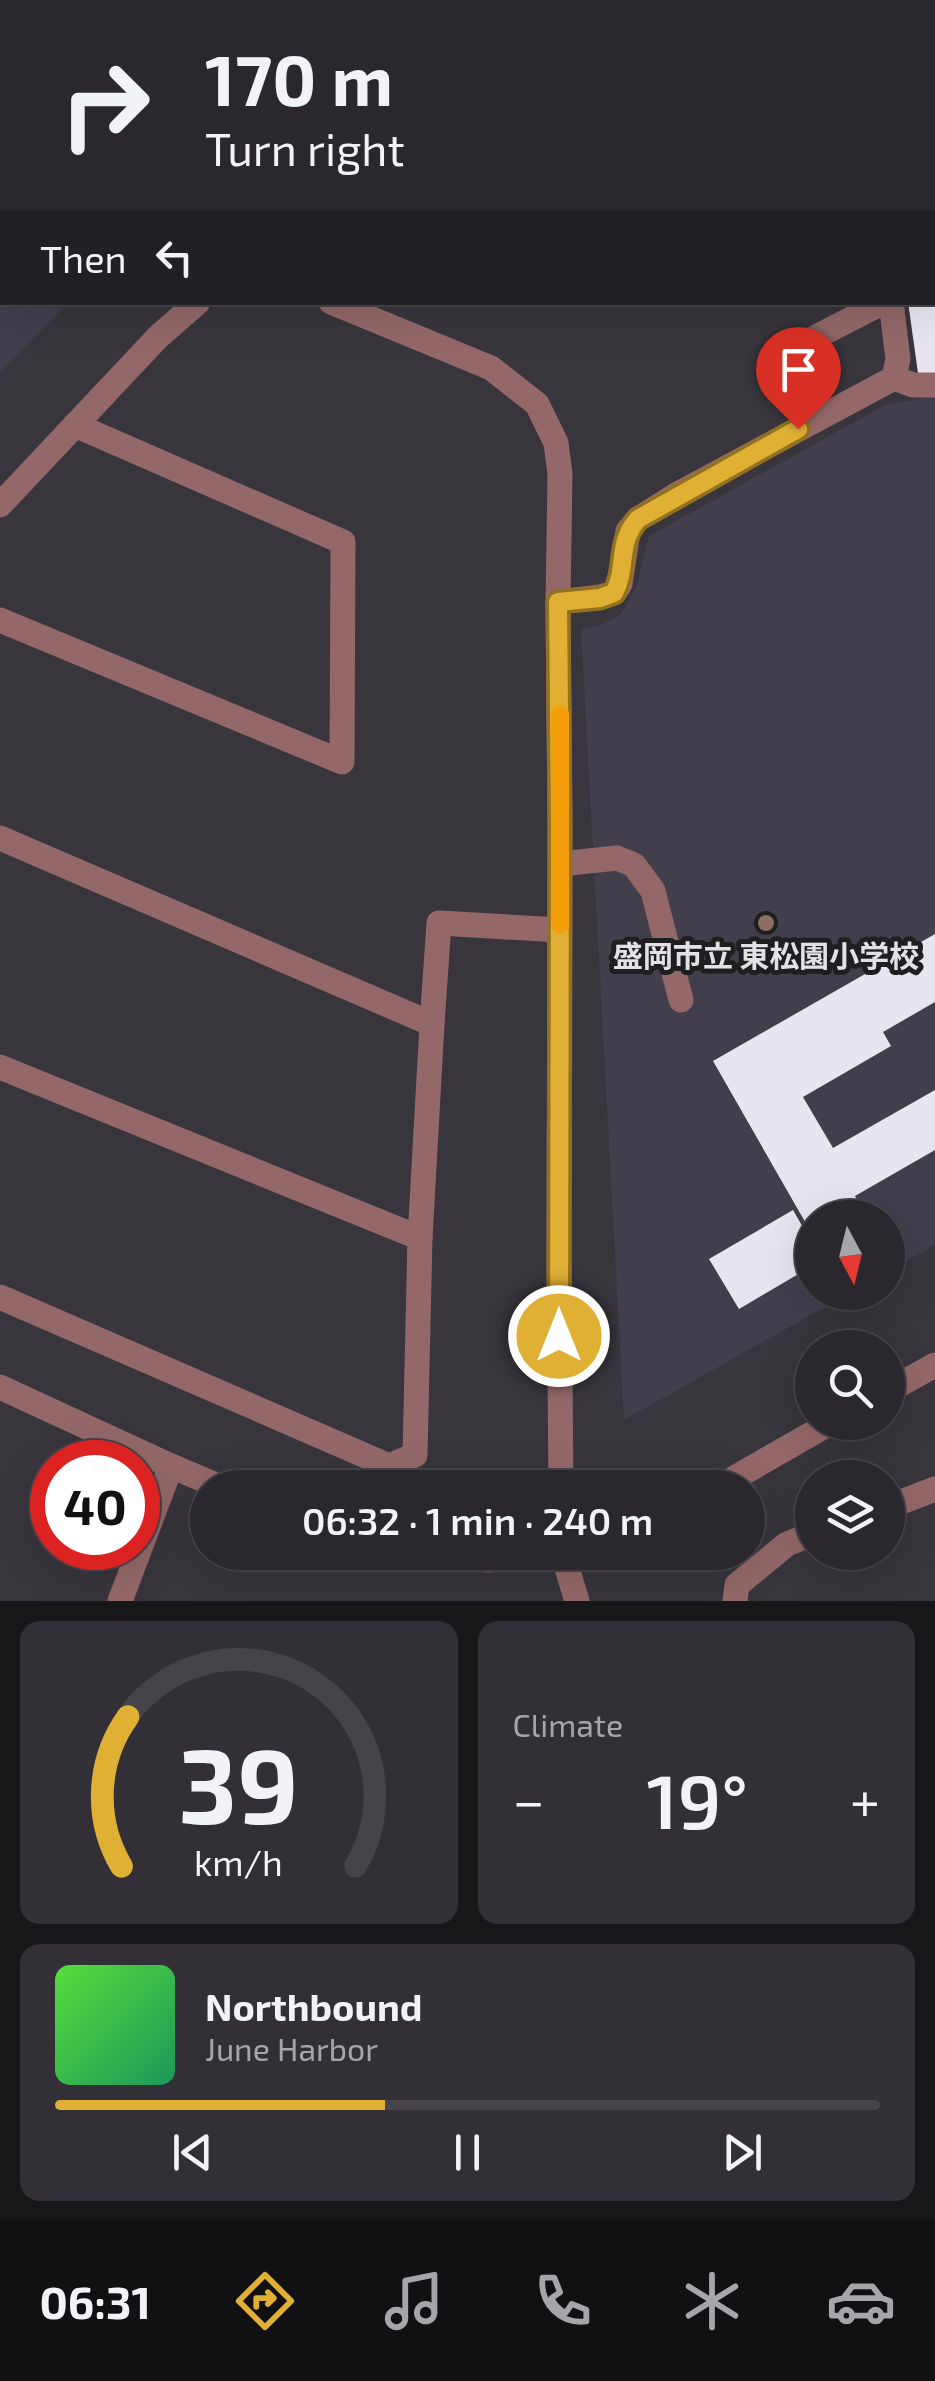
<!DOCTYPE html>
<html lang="en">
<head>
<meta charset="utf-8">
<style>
  body { margin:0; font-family:"Exo 2","Noto Sans JP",sans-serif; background:#323036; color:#f1f3f6; height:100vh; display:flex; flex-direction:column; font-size:38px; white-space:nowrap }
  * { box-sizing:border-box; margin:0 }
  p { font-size:32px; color:#a5a6aa }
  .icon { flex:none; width:55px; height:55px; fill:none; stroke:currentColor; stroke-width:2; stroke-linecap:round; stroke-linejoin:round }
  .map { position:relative; height:1601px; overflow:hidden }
  .details { display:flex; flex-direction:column; gap:20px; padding:20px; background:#171619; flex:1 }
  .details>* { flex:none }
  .guide { position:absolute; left:0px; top:0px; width:935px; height:305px; box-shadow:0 10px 40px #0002,0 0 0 2px #46444a; background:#2a282e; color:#f1f3f6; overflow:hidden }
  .needle { width:65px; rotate:173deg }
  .tools { position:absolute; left:795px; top:1200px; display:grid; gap:20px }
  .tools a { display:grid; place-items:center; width:110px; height:110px; border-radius:50%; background:#2a282e; box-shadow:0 10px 40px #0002,0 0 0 2px #46444a; font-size:50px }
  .speed { position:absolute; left:30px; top:1440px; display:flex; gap:20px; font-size:50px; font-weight:700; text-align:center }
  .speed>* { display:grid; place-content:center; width:130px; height:130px; border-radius:50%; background:#2a282e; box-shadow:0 10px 40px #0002,0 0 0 2px #46444a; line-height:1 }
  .speed .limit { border:15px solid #d22; background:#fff; color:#111 }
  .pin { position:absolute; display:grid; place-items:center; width:85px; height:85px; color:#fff; margin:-102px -42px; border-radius:50% 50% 50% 0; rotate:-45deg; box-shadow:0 0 10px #0007 }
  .pin .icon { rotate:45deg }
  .me { position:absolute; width:110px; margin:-55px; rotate:0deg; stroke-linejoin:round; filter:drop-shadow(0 0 8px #0008) }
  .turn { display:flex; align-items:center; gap:35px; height:210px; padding:0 40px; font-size:45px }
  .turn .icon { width:130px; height:130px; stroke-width:2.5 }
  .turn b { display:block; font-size:70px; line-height:85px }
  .then { display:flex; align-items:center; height:95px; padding:0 40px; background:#0003; gap:20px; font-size:38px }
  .big { font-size:75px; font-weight:600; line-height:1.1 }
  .details .tile { flex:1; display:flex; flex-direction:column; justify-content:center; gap:15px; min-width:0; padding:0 35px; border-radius:20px; background:#323036 }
  .details .dial { align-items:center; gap:0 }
  .dial svg { height:260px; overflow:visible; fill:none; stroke:#46444a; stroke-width:7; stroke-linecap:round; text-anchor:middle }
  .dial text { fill:#f1f3f6; stroke:none }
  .song { display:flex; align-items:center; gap:30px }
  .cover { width:120px; height:120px; border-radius:15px; background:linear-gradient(135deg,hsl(110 70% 55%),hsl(150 70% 35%)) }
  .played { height:10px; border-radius:5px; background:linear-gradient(90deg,#e0b034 40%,#46444a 40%) }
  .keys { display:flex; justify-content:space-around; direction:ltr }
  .heat { display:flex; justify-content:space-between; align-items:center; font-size:55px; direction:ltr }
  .details .tiles { flex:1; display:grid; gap:20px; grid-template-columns:1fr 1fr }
  .tile:last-child { grid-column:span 2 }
  .trip { position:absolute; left:190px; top:1470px; width:575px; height:100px; border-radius:50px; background:#2a282e; box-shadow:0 10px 40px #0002,0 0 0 2px #46444a; font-weight:600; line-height:100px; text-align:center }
  .tab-bar { display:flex; height:160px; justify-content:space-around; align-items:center; background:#111012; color:#a5a6aa }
  .tab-bar .icon { width:70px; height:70px }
  .tab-bar .active { color:#e0b034 }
  .tab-bar b { font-size:45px; color:#f1f3f6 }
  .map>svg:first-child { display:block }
</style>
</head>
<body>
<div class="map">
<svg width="935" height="1601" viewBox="0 0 935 1601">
  <rect width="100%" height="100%" fill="#38353d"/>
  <g fill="#433e4c">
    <polygon points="0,0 63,0 63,2 2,2 2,302 68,303 0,372"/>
    <polygon points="935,396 935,1245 888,1271 888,1218 812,1218 812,1292 850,1293 624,1420 581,628 599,626 621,614 636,588 649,536 883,406"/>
  </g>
  <polygon fill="#483e59" points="266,0 935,0 935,201 933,202 932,2 266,2"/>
  <g fill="#e9e5f0">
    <polygon points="908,302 935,302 935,378 919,380"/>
    <polygon points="935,934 935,1002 883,1032 891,1046 803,1097 833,1148 935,1090 935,1150 855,1196 858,1202 830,1218 812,1218 812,1234 713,1061"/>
    <polygon points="793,1210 812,1243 812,1266 739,1309 709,1259"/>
  </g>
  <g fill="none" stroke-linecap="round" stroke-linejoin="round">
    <g stroke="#77747b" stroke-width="5" stroke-dasharray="8 8" stroke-linecap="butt">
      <polyline points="868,2 869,0"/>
      <polyline points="932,73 935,74"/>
    </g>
    <g stroke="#946868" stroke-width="25">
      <polyline points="172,0 173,2"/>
      <polyline points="331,302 491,368 537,404 556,443 560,474 558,602 560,825 559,1260 561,1488"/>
      <polyline points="785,353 884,302"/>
      <polyline points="894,378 913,385 935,385"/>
      <polyline points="0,505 158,337 198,302"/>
      <polyline points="558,602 600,597 614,593 620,584 628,531 638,519 676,495 894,378 898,359 891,302"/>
      <polyline points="0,620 342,762 343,542 75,425"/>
      <polyline points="0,838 432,1024 420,1238 415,1455 389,1466 0,1297"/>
      <polyline points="560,864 617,858 634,865 653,891 681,1000"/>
      <polyline points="432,1024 439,923 560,930"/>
      <polyline points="0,1067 420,1238"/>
      <polyline points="0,1387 171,1466 223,1488"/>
      <polyline points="888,1391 935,1365"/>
      <polyline points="717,1488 832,1422"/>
      <polyline points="888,1507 935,1489"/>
      <polyline points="411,1552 488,1560 562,1556 571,1552"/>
      <polyline points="562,1552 577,1601"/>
      <polyline points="120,1601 171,1466"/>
      <polyline points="735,1601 737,1585 787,1544 812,1534"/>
    </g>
  </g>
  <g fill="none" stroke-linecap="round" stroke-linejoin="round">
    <g stroke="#927222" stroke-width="25">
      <path id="route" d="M 559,1336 L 560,825 L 558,602 L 600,598 L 614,593 C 628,567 616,544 638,519 L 798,429"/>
    </g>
    <use href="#route" stroke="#e0b034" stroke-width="18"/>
    <polyline stroke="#f59e0b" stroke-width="18" points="560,714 560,925"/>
  </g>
  <circle fill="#8d6e63" stroke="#1f1e21" stroke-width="4" cx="766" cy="923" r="10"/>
  <g text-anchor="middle" stroke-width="10" stroke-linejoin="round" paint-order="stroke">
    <g font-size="30" font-weight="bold" fill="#e3e1e6" stroke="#1f1e21">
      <text x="766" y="967">盛岡市立 東松園小学校</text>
    </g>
  </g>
</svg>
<div class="tools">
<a><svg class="needle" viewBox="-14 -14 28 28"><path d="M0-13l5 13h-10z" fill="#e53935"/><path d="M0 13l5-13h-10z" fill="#a5a6aa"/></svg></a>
<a><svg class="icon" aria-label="search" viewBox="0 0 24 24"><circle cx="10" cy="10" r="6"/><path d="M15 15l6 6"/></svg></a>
<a><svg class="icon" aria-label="layers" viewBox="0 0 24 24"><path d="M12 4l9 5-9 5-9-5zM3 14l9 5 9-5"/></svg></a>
</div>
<div class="speed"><div class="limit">40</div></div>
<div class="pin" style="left:798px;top:429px;background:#d93025"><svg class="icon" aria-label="arrive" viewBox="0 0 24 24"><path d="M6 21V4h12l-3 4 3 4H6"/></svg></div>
<svg class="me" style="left:559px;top:1336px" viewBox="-20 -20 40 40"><circle r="17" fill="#e0b034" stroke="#fff" stroke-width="3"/><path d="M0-11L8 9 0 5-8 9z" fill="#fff"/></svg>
<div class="trip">06:32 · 1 min · 240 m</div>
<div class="guide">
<div class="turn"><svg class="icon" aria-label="right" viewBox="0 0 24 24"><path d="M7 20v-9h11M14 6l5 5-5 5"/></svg><div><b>170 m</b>Turn right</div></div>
<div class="then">Then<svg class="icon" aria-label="left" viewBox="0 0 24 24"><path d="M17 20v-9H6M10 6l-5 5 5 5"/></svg></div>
</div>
</div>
<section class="details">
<div class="tiles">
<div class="tile dial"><svg viewBox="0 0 100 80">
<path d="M14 69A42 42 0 1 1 86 69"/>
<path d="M14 69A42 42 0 0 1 16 23" stroke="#e0b034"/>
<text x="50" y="56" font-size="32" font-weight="700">39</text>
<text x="50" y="72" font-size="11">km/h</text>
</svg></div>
<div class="tile"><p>Climate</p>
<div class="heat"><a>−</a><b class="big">19°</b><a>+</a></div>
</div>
<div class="tile">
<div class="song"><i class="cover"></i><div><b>Northbound</b><p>June Harbor</p></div></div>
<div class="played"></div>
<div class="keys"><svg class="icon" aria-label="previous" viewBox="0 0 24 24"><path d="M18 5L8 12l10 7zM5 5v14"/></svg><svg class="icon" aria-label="pause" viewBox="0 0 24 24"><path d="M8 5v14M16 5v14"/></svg><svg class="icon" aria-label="next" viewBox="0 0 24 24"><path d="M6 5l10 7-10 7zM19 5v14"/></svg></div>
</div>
</div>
</section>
<nav class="tab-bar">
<b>06:31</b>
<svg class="icon active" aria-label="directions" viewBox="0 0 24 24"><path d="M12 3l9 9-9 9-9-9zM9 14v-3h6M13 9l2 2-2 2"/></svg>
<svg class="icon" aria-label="music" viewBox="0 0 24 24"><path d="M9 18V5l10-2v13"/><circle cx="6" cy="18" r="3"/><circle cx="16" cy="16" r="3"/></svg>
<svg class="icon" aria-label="phone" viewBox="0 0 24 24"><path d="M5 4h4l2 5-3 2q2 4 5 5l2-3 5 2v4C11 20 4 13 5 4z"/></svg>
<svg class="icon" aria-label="climate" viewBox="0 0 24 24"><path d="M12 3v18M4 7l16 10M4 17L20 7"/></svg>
<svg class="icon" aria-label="car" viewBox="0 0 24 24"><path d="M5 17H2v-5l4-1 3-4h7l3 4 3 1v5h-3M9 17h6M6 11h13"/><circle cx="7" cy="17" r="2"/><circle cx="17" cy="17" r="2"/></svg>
</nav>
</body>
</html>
